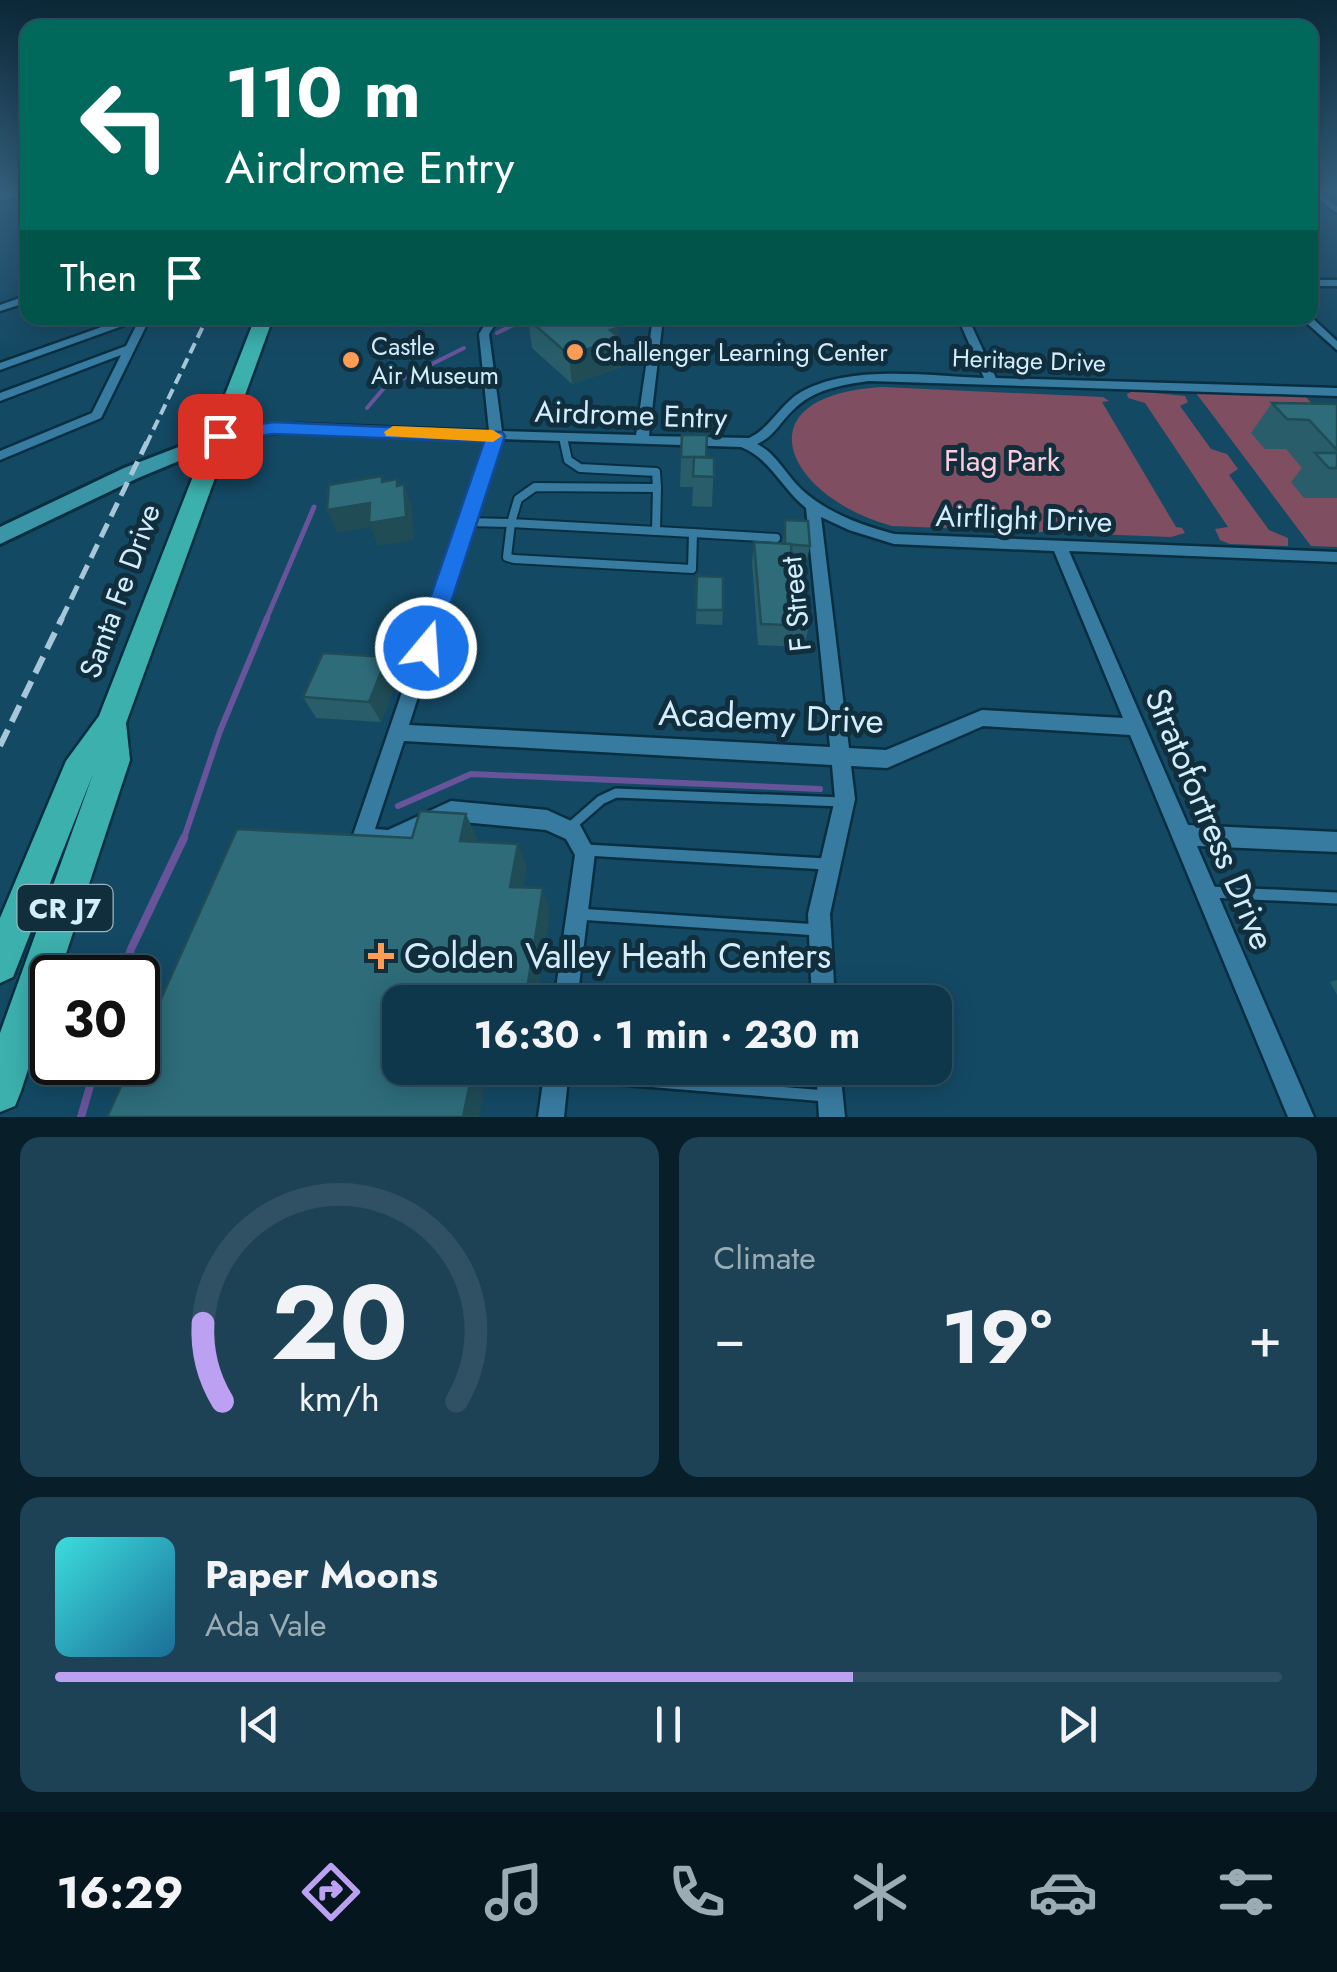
<!DOCTYPE html>
<html lang="en">
<head>
<meta charset="utf-8">
<style>
  body { margin:0; font-family:Jost,sans-serif; background:#1d4255; color:#f1f3f6; height:100vh; display:flex; flex-direction:column; font-size:38px; white-space:nowrap }
  * { box-sizing:border-box; margin:0 }
  p { font-size:32px; color:#9bacb5 }
  .icon { flex:none; width:55px; height:55px; fill:none; stroke:currentColor; stroke-width:2; stroke-linecap:round; stroke-linejoin:round }
  .map { position:relative; height:1117px; overflow:hidden }
  .details { display:flex; flex-direction:column; gap:20px; padding:20px; background:#081e29; flex:1 }
  .details>* { flex:none }
  .top-card { position:absolute; left:20px; top:20px; width:1298px; height:305px; border-radius:20px; box-shadow:0 5px 25px #0003,0 0 0 2px #2f5163; background:#00695c; color:#fff; overflow:hidden }
  .speed { position:absolute; left:30px; top:955px; display:flex; gap:20px; font-size:50px; font-weight:700; text-align:center }
  .speed>* { display:grid; place-content:center; width:130px; height:130px; border-radius:50%; background:#0f374b; box-shadow:0 5px 25px #0003,0 0 0 2px #2f5163; line-height:1 }
  .speed .limit { border:5px solid #111; border-radius:15px; background:#fff; color:#111 }
  .pin { position:absolute; display:grid; place-items:center; width:85px; height:85px; color:#fff; margin:-42px; border-radius:20px; box-shadow:0 5px 15px #0006 }
  .me { position:absolute; width:110px; margin:-55px; rotate:18deg; stroke-linejoin:round; filter:drop-shadow(0 0 8px #0008) }
  .turn { display:flex; align-items:center; gap:35px; height:210px; padding:0 40px; font-size:45px }
  .turn .icon { width:130px; height:130px; stroke-width:2.5 }
  .turn b { display:block; font-size:70px; line-height:85px }
  .then { display:flex; align-items:center; height:95px; padding:0 40px; background:#0003; gap:20px; font-size:38px }
  .big { font-size:75px; font-weight:700; line-height:1.1 }
  .details .card { flex:1; display:flex; flex-direction:column; justify-content:center; gap:15px; min-width:0; padding:0 35px; border-radius:20px; background:#1d4255 }
  .details .dial { align-items:center; gap:0 }
  .dial svg { height:260px; overflow:visible; fill:none; stroke:#2f5163; stroke-width:7; stroke-linecap:round; text-anchor:middle }
  .dial text { fill:#f1f3f6; stroke:none }
  .song { display:flex; align-items:center; gap:30px }
  .cover { width:120px; height:120px; border-radius:15px; background:linear-gradient(135deg,hsl(180 70% 55%),hsl(200 70% 35%)) }
  .played { height:10px; border-radius:5px; background:linear-gradient(90deg,#bca0f2 65%,#2f5163 65%) }
  .keys { display:flex; justify-content:space-around; direction:ltr }
  .heat { display:flex; justify-content:space-between; align-items:center; font-size:55px; direction:ltr }
  .details .tiles { flex:1; display:grid; gap:20px; grid-template-columns:1fr 1fr }
  .card:last-child { grid-column:span 2 }
  .trip { position:absolute; left:382px; top:985px; width:570px; height:100px; border-radius:20px; background:#0f374b; box-shadow:0 5px 25px #0003,0 0 0 2px #2f5163; font-weight:700; line-height:100px; text-align:center }
  .tabs { display:flex; height:160px; justify-content:space-around; align-items:center; background:#06161e; color:#9bacb5 }
  .tabs .icon { width:70px; height:70px }
  .tabs .on { color:#bca0f2 }
  .tabs b { font-size:45px; color:#f1f3f6 }
  .map>svg:first-child { display:block }
</style>
</head>
<body>
<div class="map">
<svg width="1337" height="1117" viewBox="0 0 1337 1117">
  <rect width="100%" height="100%" fill="#144964"/>
  <g fill="#7f4f61">
    <path d="M 882,387 L 1103,397 L 1109,401 L 1102,402 L 1176,527 L 1182,528 L 1185,533 L 1171,537 L 892,526 C 783,496 740,395 882,387 Z"/>
    <polygon points="1133,391 1185,396 1188,402 1180,406 1211,449 1227,454 1238,469 1229,475 1269,530 1288,538 1288,546 1230,544 1220,540 1215,529 1228,527 1145,403 1128,398 1127,394"/>
    <polygon points="1196,393 1305,396 1337,431 1337,547 1311,546"/>
  </g>
  <g fill="none" stroke-linecap="round" stroke-linejoin="round">
    <g stroke="#68549b" stroke-width="4">
      <polyline points="497,333 527,318"/>
      <polyline points="367,408 384,388 464,348"/>
    </g>
    <polyline stroke="#68549b" stroke-width="5" points="266,620 314,507"/>
    <g stroke="#68549b" stroke-width="6">
      <polyline points="398,806 471,774 820,789"/>
      <polyline points="183,841 220,731 267,618"/>
    </g>
    <g stroke="#68549b" stroke-width="8">
      <polyline points="122,978 131,949 184,838"/>
      <polyline points="81,1117 97,1062"/>
    </g>
    <g stroke="#082e41" stroke-width="10">
      <polyline id="service-far3" points="563,439 564,445"/>
    </g>
    <g stroke="#082e41" stroke-width="12">
      <g id="service-far2">
        <polyline points="564,442 568,460 580,468 656,472 657,488 535,487 518,499 511,523 693,533"/>
        <polyline points="467,522 511,523 507,557 514,559 692,569 693,533 776,538"/>
        <polyline points="656,531 657,488"/>
      </g>
    </g>
    <g stroke="#082e41" stroke-width="14">
      <polyline id="service-far1" points="569,828 601,800 616,793 842,802"/>
    </g>
    <g stroke="#082e41" stroke-width="16">
      <g id="service">
        <polyline points="586,850 826,864"/>
        <polyline points="1210,892 1337,898"/>
        <polyline points="578,914 818,930"/>
        <polyline points="572,993 772,1002"/>
        <polyline points="561,1074 826,1096"/>
      </g>
    </g>
    <g stroke="#082e41" stroke-width="5">
      <g id="minor">
        <polygon points="12,193 26,193 0,201 0,196"/>
        <polygon points="1310,193 1320,193 1337,206 1337,213"/>
        <rect x="1310" y="280" width="27" height="6"/>
        <polygon points="28,295 28,302 0,311 0,305"/>
        <polygon points="1310,316 1337,341 1337,350 1301,318"/>
        <polygon points="127,318 150,318 101,418 0,460 0,451 92,413 121,355 0,401 0,393 126,346 139,320 0,370 0,363"/>
        <path d="M 489,318 L 499,318 L 489,334 L 502,431 L 636,435 L 653,318 L 663,318 L 649,436 L 749,438 C 771,428 780,404 801,392 C 851,364 929,376 984,378 L 958,318 L 968,318 L 996,378 L 1337,388 L 1337,396 L 869,381 C 841,385 814,389 793,410 C 780,422 774,437 757,444 C 777,454 785,474 801,489 C 827,513 861,525 894,534 L 1337,552 L 1337,562 L 1069,551 L 1188,825 L 1337,832 L 1337,852 L 1197,846 L 1314,1117 L 1288,1117 L 1130,735 L 983,726 L 887,768 L 851,766 L 855,799 L 830,914 L 835,1002 L 812,1002 L 808,914 L 835,799 L 832,765 L 404,741 L 375,829 L 388,830 L 451,801 L 547,810 L 580,825 L 595,853 L 577,1002 L 554,1002 L 575,855 L 566,839 L 546,830 L 452,821 L 389,850 L 355,845 L 352,838 L 489,438 C 402,435 305,423 220,441 L 214,437 L 216,434 L 254,426 L 298,424 L 489,431 L 479,334 ZM 501,439 L 741,447 C 770,458 782,489 806,508 L 830,747 L 409,725 ZM 821,517 L 849,530 L 894,544 L 1054,551 L 1123,718 L 982,710 L 886,750 L 849,748 Z"/>
        <polygon points="545,1068 569,1068 564,1117 538,1117"/>
        <polygon points="816,1068 840,1068 845,1117 819,1117"/>
      </g>
    </g>
    <g stroke="#082e41" stroke-width="6">
      <polygon id="secondary" points="220,431 227,433 227,441 138,478 0,544 0,527 124,468"/>
    </g>
    <g stroke="#082e41" stroke-width="5">
      <polygon id="primary" points="255,318 273,318 126,723 130,760 58,978 52,978 52,995 21,1091 15,1106 0,1112 0,1033 93,774 13,977 0,983 0,918 66,761 99,716"/>
    </g>
    <use href="#service-far3" stroke="#387ba0" stroke-width="6"/>
    <use href="#service-far2" stroke="#387ba0" stroke-width="8"/>
    <use href="#service-far1" stroke="#387ba0" stroke-width="9"/>
    <use href="#service" stroke="#387ba0" stroke-width="11"/>
    <use href="#minor" fill="#387ba0" fill-rule="evenodd"/>
    <use href="#secondary" fill="#3a96a6" fill-rule="evenodd"/>
    <use href="#primary" fill="#3cb0ad" fill-rule="evenodd"/>
    <polyline stroke="#a6c6d9" stroke-width="4" stroke-dasharray="11 6" stroke-linecap="butt" points="146,445 207,318"/>
    <polyline stroke="#a6c6d9" stroke-width="5" stroke-dasharray="15 8" stroke-linecap="butt" points="61,620 147,442"/>
    <polyline stroke="#a6c6d9" stroke-width="6" stroke-dasharray="18 9" stroke-linecap="butt" points="0,746 62,618"/>
  </g>
  <g fill="#285d69">
    <polygon points="528,319 619,337 622,367 572,384 532,348"/>
    <polygon points="1272,403 1337,404 1337,498 1304,498 1291,482 1302,468 1286,449 1265,449 1251,433"/>
    <polygon points="681,457 714,458 712,507 692,506 693,487 680,487"/>
    <polygon points="785,520 810,546 807,560 792,560 792,570 809,626 804,647 758,645 752,563 754,542 783,544"/>
    <polygon points="697,576 723,610 722,625 696,624"/>
    <polygon points="398,678 381,722 316,718 303,697"/>
    <polygon points="1337,980 1337,995 1330,982"/>
  </g>
  <g fill="#204c55">
    <polygon points="618,328 622,367 572,384 569,355 610,330"/>
    <polygon points="404,484 412,507 414,540 378,546 371,527 337,533 327,510 370,503"/>
    <polygon points="387,657 398,678 381,722 369,702"/>
    <polygon points="466,814 477,838 472,864 460,841"/>
    <polygon points="518,844 527,867 520,908 510,887"/>
    <polygon points="543,888 550,910 537,1002 525,1002"/>
    <polygon points="473,1068 488,1068 479,1117 463,1117"/>
  </g>
  <g fill="#2e6c7a" stroke="#204c55" stroke-width="2.5">
    <polygon points="533,318 605,318 618,328 610,330 620,339 569,355 528,319"/>
    <polygon points="1272,403 1337,404 1337,450 1309,420 1287,419"/>
    <polygon points="682,435 707,435 706,457 681,457"/>
    <polygon points="1315,453 1337,453 1337,468 1329,468"/>
    <polygon points="694,457 714,458 714,477 693,476"/>
    <polygon points="382,476 382,482 397,479 397,486 404,484 406,517 369,523 370,503 327,510 329,485"/>
    <polygon points="785,520 808,521 810,546 785,544"/>
    <polygon points="754,542 791,544 792,570 804,571 809,626 761,624"/>
    <polygon points="697,576 723,577 723,610 696,610"/>
    <polygon points="323,653 387,657 369,702 303,697"/>
    <polygon points="420,811 466,814 460,841 518,844 510,887 543,888 525,1002 400,1002 400,1068 473,1068 463,1117 107,1117 132,1062 138,1062 138,1050 237,829 412,838"/>
  </g>
  <linearGradient id="sky" x2="0" y2="1"><stop stop-color="#0b2837"/><stop offset="0.55" stop-color="#345f7d"/><stop offset="1" stop-color="#345f7d" stop-opacity="0"/></linearGradient>
  <rect width="1337" height="350" fill="url(#sky)"/>
  <polygon fill="#1a73e8" stroke="#114b97" stroke-width="2.5" points="273,422 502,432 505,436 434,655 426,658 417,655 413,648 484,442 273,434 220,442 210,436 220,431"/>
  <polygon fill="#f59e0b" points="393,426 493,430 502,436 493,442 386,436 384,432"/>
  <g fill="#fd9d55" stroke="#112e3d" stroke-width="4">
    <circle cx="575" cy="352" r="10"/>
    <circle cx="351" cy="360" r="10"/>
    <path d="M376 941h10v10h10v10h-10v10h-10v-10h-10v-10h10z"/>
  </g>
  <g text-anchor="middle" stroke-width="10" stroke-linejoin="round" paint-order="stroke">
    <g font-size="25" fill="#d3edfe" stroke="#112e3d" text-anchor="start">
      <text x="371" y="355">Castle<tspan x="371" dy="29">Air Museum</tspan></text>
      <text x="595" y="361">Challenger Learning Center</text>
    </g>
    <g font-size="25" fill="#d3edfe" stroke="#112e3d">
      <text transform="translate(1029 360) rotate(2)" y="9">Heritage Drive</text>
    </g>
    <rect fill="#112e3d" stroke="#99b4c4" stroke-width="2.5" x="17.5" y="885" width="95" height="46" rx="8"/>
    <g font-size="28" font-weight="bold" fill="#d3edfe">
      <text x="65" y="918">CR J7</text>
    </g>
    <g font-size="30" fill="#d3edfe" stroke="#112e3d">
      <text transform="translate(631 415) rotate(2)" y="10">Airdrome Entry</text>
      <text transform="translate(1024 519) rotate(2)" y="10">Airflight Drive</text>
      <text transform="translate(120 591) rotate(-70)" y="10">Santa Fe Drive</text>
      <text transform="translate(796 604) rotate(-96)" y="10">F Street</text>
    </g>
    <g font-size="30" fill="#fccddd" stroke="#112e3d">
      <text x="1002" y="471">Flag Park</text>
    </g>
    <g font-size="35" fill="#d3edfe" stroke="#112e3d">
      <text transform="translate(771 717) rotate(2)" y="12">Academy Drive</text>
      <text transform="translate(1210 819) rotate(67)" y="12">Stratofortress Drive</text>
    </g>
    <g font-size="35" fill="#d3edfe" stroke="#112e3d" text-anchor="start">
      <text x="404" y="968">Golden Valley Heath Centers</text>
    </g>
  </g>
</svg>
<div class="speed"><div class="limit">30</div></div>
<div class="pin" style="left:220px;top:436px;background:#d93025"><svg class="icon" aria-label="arrive" viewBox="0 0 24 24"><path d="M6 21V4h12l-3 4 3 4H6"/></svg></div>
<svg class="me" style="left:426px;top:648px" viewBox="-20 -20 40 40"><circle r="17" fill="#1a73e8" stroke="#fff" stroke-width="3"/><path d="M0-11L8 9 0 5-8 9z" fill="#fff"/></svg>
<div class="trip">16:30 · 1 min · 230 m</div>
<div class="top-card">
<div class="turn"><svg class="icon" aria-label="left" viewBox="0 0 24 24"><path d="M17 20v-9H6M10 6l-5 5 5 5"/></svg><div><b>110 m</b>Airdrome Entry</div></div>
<div class="then">Then<svg class="icon" aria-label="arrive" viewBox="0 0 24 24"><path d="M6 21V4h12l-3 4 3 4H6"/></svg></div>
</div>
</div>
<section class="details">
<div class="tiles">
<div class="card dial"><svg viewBox="0 0 100 80">
<path d="M14 69A42 42 0 1 1 86 69"/>
<path d="M14 69A42 42 0 0 1 8 45" stroke="#bca0f2"/>
<text x="50" y="56" font-size="32" font-weight="700">20</text>
<text x="50" y="72" font-size="11">km/h</text>
</svg></div>
<div class="card"><p>Climate</p>
<div class="heat"><a>−</a><b class="big">19°</b><a>+</a></div>
</div>
<div class="card">
<div class="song"><i class="cover"></i><div><b>Paper Moons</b><p>Ada Vale</p></div></div>
<div class="played"></div>
<div class="keys"><svg class="icon" aria-label="previous" viewBox="0 0 24 24"><path d="M18 5L8 12l10 7zM5 5v14"/></svg><svg class="icon" aria-label="pause" viewBox="0 0 24 24"><path d="M8 5v14M16 5v14"/></svg><svg class="icon" aria-label="next" viewBox="0 0 24 24"><path d="M6 5l10 7-10 7zM19 5v14"/></svg></div>
</div>
</div>
</section>
<nav class="tabs">
<b>16:29</b>
<svg class="icon on" aria-label="directions" viewBox="0 0 24 24"><path d="M12 3l9 9-9 9-9-9zM9 14v-3h6M13 9l2 2-2 2"/></svg>
<svg class="icon" aria-label="music" viewBox="0 0 24 24"><path d="M9 18V5l10-2v13"/><circle cx="6" cy="18" r="3"/><circle cx="16" cy="16" r="3"/></svg>
<svg class="icon" aria-label="phone" viewBox="0 0 24 24"><path d="M5 4h4l2 5-3 2q2 4 5 5l2-3 5 2v4C11 20 4 13 5 4z"/></svg>
<svg class="icon" aria-label="climate" viewBox="0 0 24 24"><path d="M12 3v18M4 7l16 10M4 17L20 7"/></svg>
<svg class="icon" aria-label="car" viewBox="0 0 24 24"><path d="M5 17H2v-5l4-1 3-4h7l3 4 3 1v5h-3M9 17h6M6 11h13"/><circle cx="7" cy="17" r="2"/><circle cx="17" cy="17" r="2"/></svg>
<svg class="icon" aria-label="filters" viewBox="0 0 24 24"><path d="M4 7h16M4 17h16"/><circle cx="9" cy="7" r="2"/><circle cx="15" cy="17" r="2"/></svg>
</nav>
</body>
</html>
